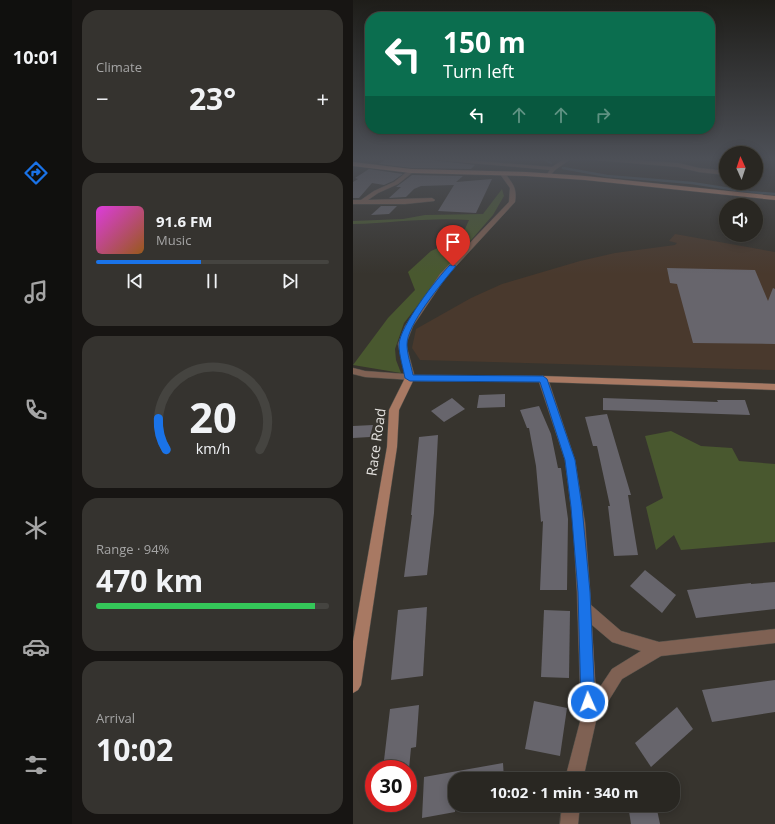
<!DOCTYPE html>
<html lang="en">
<head>
<meta charset="utf-8">
<style>
  body { margin:0; font-family:"Open Sans",sans-serif; background:#35332f; color:#f1f3f6; height:100vh; display:flex; flex-direction:column; font-size:15px; white-space:nowrap }
  * { box-sizing:border-box; margin:0 }
  p { font-size:13px; color:#a5a5a5 }
  .icon { flex:none; width:22px; height:22px; fill:none; stroke:currentColor; stroke-width:2; stroke-linecap:round; stroke-linejoin:round }
  .map { position:relative; flex:1; overflow:hidden }
  .details { display:flex; flex-direction:column; gap:10px; padding:10px; background:#171513; width:281px }
  .details>* { flex:none }
  .hud { position:absolute; left:12px; top:12px; width:350px; height:122px; border-radius:16px; box-shadow:0 2px 10px #0003,0 0 0 1px #454440; background:#0b6e4f; color:#fff; overflow:hidden }
  .needle { width:26px; rotate:357deg }
  .controls { position:absolute; left:366px; top:146px; display:grid; gap:8px }
  .controls a { display:grid; place-items:center; width:44px; height:44px; border-radius:50%; background:#292722; box-shadow:0 2px 10px #0003,0 0 0 1px #454440; font-size:20px }
  .speed { position:absolute; left:12px; top:760px; display:flex; gap:8px; font-size:20px; font-weight:700; text-align:center }
  .speed>* { display:grid; place-content:center; width:52px; height:52px; border-radius:50%; background:#292722; box-shadow:0 2px 10px #0003,0 0 0 1px #454440; line-height:1 }
  .speed .limit { border:6px solid #d22; background:#fff; color:#111 }
  .pin { position:absolute; display:grid; place-items:center; width:34px; height:34px; color:#fff; margin:-41px -17px; border-radius:50% 50% 50% 0; rotate:-45deg; box-shadow:0 0 4px #0007 }
  .pin .icon { rotate:45deg }
  .me { position:absolute; width:44px; margin:-22px; rotate:358deg; stroke-linejoin:round; filter:drop-shadow(0 0 3px #0008) }
  .turn { display:flex; align-items:center; gap:14px; height:84px; padding:0 12px; font-size:18px }
  .turn .icon { width:52px; height:52px; stroke-width:2.5 }
  .turn b { display:block; font-size:28px; line-height:34px }
  .lanes { display:flex; align-items:center; height:38px; padding:0 12px; background:#0003; justify-content:center; gap:20px; direction:ltr }
  .lanes .off { opacity:.35 }
  .big { font-size:30px; font-weight:700; line-height:1.1 }
  .details .widget { flex:1; display:flex; flex-direction:column; justify-content:center; gap:6px; min-width:0; padding:0 14px; border-radius:16px; background:#35332f }
  .details .dial { align-items:center; gap:0 }
  .dial svg { height:104px; overflow:visible; fill:none; stroke:#454440; stroke-width:7; stroke-linecap:round; text-anchor:middle }
  .dial text { fill:#f1f3f6; stroke:none }
  .song { display:flex; align-items:center; gap:12px }
  .cover { width:48px; height:48px; border-radius:6px; background:linear-gradient(135deg,hsl(300 70% 55%),hsl(30 70% 35%)) }
  .played { height:4px; border-radius:2px; background:linear-gradient(90deg,#1a73e8 45%,#454440 45%) }
  .keys { display:flex; justify-content:space-around; direction:ltr }
  .heat { display:flex; justify-content:space-between; align-items:center; font-size:22px; direction:ltr }
  .charge { height:6px; border-radius:3px; background:linear-gradient(90deg,#34c759 94%,#454440 0) }
  .trip { position:absolute; left:95px; top:772px; width:232px; height:40px; border-radius:16px; background:#292722; box-shadow:0 2px 10px #0003,0 0 0 1px #454440; font-weight:700; line-height:40px; text-align:center }
  main { display:flex; flex:1; min-height:0 }
  .tab-bar { display:flex; flex-direction:column; width:72px; justify-content:space-around; align-items:center; background:#10100e; color:#a5a5a5 }
  .tab-bar .icon { width:28px; height:28px }
  .tab-bar .on { color:#1a73e8 }
  .tab-bar b { font-size:18px; color:#f1f3f6 }
  .map>svg:first-child { display:block }
</style>
</head>
<body>
<main>
<nav class="tab-bar">
<b>10:01</b>
<svg class="icon on" aria-label="directions" viewBox="0 0 24 24"><path d="M12 3l9 9-9 9-9-9zM9 14v-3h6M13 9l2 2-2 2"/></svg>
<svg class="icon" aria-label="music" viewBox="0 0 24 24"><path d="M9 18V5l10-2v13"/><circle cx="6" cy="18" r="3"/><circle cx="16" cy="16" r="3"/></svg>
<svg class="icon" aria-label="phone" viewBox="0 0 24 24"><path d="M5 4h4l2 5-3 2q2 4 5 5l2-3 5 2v4C11 20 4 13 5 4z"/></svg>
<svg class="icon" aria-label="climate" viewBox="0 0 24 24"><path d="M12 3v18M4 7l16 10M4 17L20 7"/></svg>
<svg class="icon" aria-label="car" viewBox="0 0 24 24"><path d="M5 17H2v-5l4-1 3-4h7l3 4 3 1v5h-3M9 17h6M6 11h13"/><circle cx="7" cy="17" r="2"/><circle cx="17" cy="17" r="2"/></svg>
<svg class="icon" aria-label="filters" viewBox="0 0 24 24"><path d="M4 7h16M4 17h16"/><circle cx="9" cy="7" r="2"/><circle cx="15" cy="17" r="2"/></svg>
</nav>
<section class="details">
<div class="widget"><p>Climate</p>
<div class="heat"><a>−</a><b class="big">23°</b><a>+</a></div>
</div>
<div class="widget">
<div class="song"><i class="cover"></i><div><b>91.6 FM</b><p>Music</p></div></div>
<div class="played"></div>
<div class="keys"><svg class="icon" aria-label="previous" viewBox="0 0 24 24"><path d="M18 5L8 12l10 7zM5 5v14"/></svg><svg class="icon" aria-label="pause" viewBox="0 0 24 24"><path d="M8 5v14M16 5v14"/></svg><svg class="icon" aria-label="next" viewBox="0 0 24 24"><path d="M6 5l10 7-10 7zM19 5v14"/></svg></div>
</div>
<div class="widget dial"><svg viewBox="0 0 100 80">
<path d="M14 69A42 42 0 1 1 86 69"/>
<path d="M14 69A42 42 0 0 1 8 45" stroke="#1a73e8"/>
<text x="50" y="56" font-size="32" font-weight="700">20</text>
<text x="50" y="72" font-size="11">km/h</text>
</svg></div>
<div class="widget"><p>Range · 94%</p><b class="big">470 km</b><div class="charge"></div></div>
<div class="widget"><p>Arrival</p><b class="big">10:02</b></div>
</section>
<div class="map">
<svg width="422" height="824" viewBox="0 0 422 824">
  <rect width="100%" height="100%" fill="#37342e"/>
  <polygon fill="#49392d" points="322,234 422,252 422,370 67,360 59,348 63,329 118,298 149,284 227,261 262,253 322,245 324,243 316,241"/>
  <g fill="#49582f">
    <path d="M 149,189 L 151,196 L 140,215 L 98,263 L 51,323 L 42,349 L 43,360 L 48,373 L 0,365 L 35,318 L 62,290 L 55,272 L 78,251 L 108,238 L 116,220 C 77,217 38,223 0,224 L 0,221 L 50,219 L 72,215 L 130,214 Z"/>
    <polygon points="318,431 348,446 379,448 386,461 422,464 422,542 328,550 321,535 303,550 293,507 310,498 292,436"/>
  </g>
  <g fill="none" stroke-linecap="round" stroke-linejoin="round">
    <g stroke="#48565f" stroke-width="2.5">
      <polyline points="188,158 198,163"/>
      <polyline points="210,168 254,176 339,183 396,192 422,194"/>
    </g>
  </g>
  <g fill="#67656c">
    <polygon points="34,158 61,158 122,165 118,169 58,168 26,164"/>
    <polygon points="16,169 50,174 40,181 31,185 19,183 6,198 0,198 0,182 5,179 2,178"/>
    <polygon points="59,175 110,176 103,182 139,179 123,213 85,211 101,185 68,186 61,189 53,197 36,198 48,187 43,187"/>
    <polygon points="28,206 44,206 36,214 18,215"/>
    <polygon points="314,268 402,270 415,301 420,288 422,289 422,344 340,343 324,284 317,283"/>
    <polygon points="152,394 152,407 124,408 126,395"/>
    <polygon points="99,398 112,409 91,422 78,411"/>
    <polygon points="250,398 365,402 364,400 392,400 397,415 250,410"/>
    <polygon points="186,406 198,434 205,468 208,468 215,519 214,590 187,590 190,521 188,522 183,466 176,428 174,428 167,410"/>
    <polygon points="254,414 278,495 275,495 285,555 261,556 255,506 257,506 244,446 240,446 232,417"/>
    <polygon points="20,425 17,437 0,438 0,426"/>
    <polygon points="85,435 81,513 74,575 51,577 59,515 58,515 66,437"/>
    <polygon points="292,570 323,595 309,613 277,586"/>
    <polygon points="422,582 422,609 343,618 334,590 398,583 398,584"/>
    <polygon points="74,607 70,676 38,680 45,610"/>
    <polygon points="191,610 217,611 216,678 188,677"/>
    <polygon points="422,680 422,712 359,722 349,690"/>
    <polygon points="181,701 214,708 207,756 172,749"/>
    <polygon points="66,705 63,747 58,748 56,769 30,769 37,709"/>
    <polygon points="324,707 340,729 298,767 282,743"/>
    <polygon points="150,763 151,779 102,779 102,812 69,818 71,777"/>
    <polygon points="275,805 303,805 307,824 278,824"/>
  </g>
  <g fill="none" stroke-linecap="round" stroke-linejoin="round">
    <g stroke="#53504a" stroke-width="1">
      <g id="street">
        <polygon points="62,158 85,158 199,167 213,158 219,158 202,170 197,176 194,174 197,170"/>
        <polygon points="220,158 247,158 325,163 346,168 373,171 373,175 346,172 325,167"/>
        <polygon points="58,169 60,170 60,172 45,184 25,193 15,200 79,198 82,200 81,201 52,204 0,204 0,200 8,200 21,191 41,182"/>
        <path d="M 148,173 L 152,173 C 160,185 164,187 162,202 L 93,277 L 60,326 L 53,344 L 62,378 L 60,380 L 12,377 L 0,374 L 0,368 L 12,371 L 52,374 L 45,344 L 52,326 L 87,274 L 156,202 L 157,188 L 147,174 Z"/>
        <path d="M 190,376 L 195,379 L 222,460 L 232,523 L 238,605 L 268,631 L 306,642 L 422,629 L 422,643 L 308,656 L 269,679 L 243,721 L 230,779 L 212,779 L 228,718 L 224,592 L 220,523 L 212,460 L 185,379 ZM 239,625 L 259,642 L 288,651 L 259,669 L 243,693 Z"/>
        <polygon points="209,805 227,805 225,824 207,824"/>
      </g>
    </g>
    <g stroke="#53504a" stroke-width="1">
      <polygon id="secondary" points="57,375 190,376 422,384 422,390 190,382 60,381 46,410 44,447 8,685 5,690 0,693 0,641 34,447 36,410 52,378"/>
    </g>
    <g stroke="#53504a" stroke-width="1">
      <polygon id="primary" points="0,162 58,169 173,172 232,176 422,196 422,200 232,180 173,176 58,173 0,166"/>
    </g>
    <use href="#street" fill="#7f6153" fill-rule="evenodd"/>
    <use href="#secondary" fill="#a87963" fill-rule="evenodd"/>
    <use href="#primary" fill="#c78a6f" fill-rule="evenodd"/>
  </g>
  <linearGradient id="sky" x2="0" y2="1"><stop stop-color="#1e1d19"/><stop offset="0.58" stop-color="#4d5057"/><stop offset="1" stop-color="#4d5057" stop-opacity="0"/></linearGradient>
  <rect width="422" height="274" fill="url(#sky)"/>
  <path fill="#1a73e8" stroke="#114b97" d="M 97,265 L 103,266 C 90,282 53,325 54,345 C 54,354 58,365 60,375 L 190,376 L 194,379 L 222,460 L 229,507 L 237,592 L 242,702 L 240,707 L 235,710 L 230,707 L 228,702 L 225,592 L 218,507 L 212,460 L 187,382 L 57,381 L 52,378 C 50,367 46,355 46,345 C 46,327 84,278 97,265 Z"/>
  <g text-anchor="middle" stroke-width="3.5" stroke-linejoin="round" paint-order="stroke">
    <g font-size="14" fill="#e5e3e0" stroke="#37342e">
      <text transform="translate(23 442) rotate(-82)" y="5">Race Road</text>
    </g>
  </g>
</svg>
<div class="controls">
<a><svg class="needle" viewBox="-14 -14 28 28"><path d="M0-13l5 13h-10z" fill="#e53935"/><path d="M0 13l5-13h-10z" fill="#a5a5a5"/></svg></a>
<a><svg class="icon" aria-label="sound" viewBox="0 0 24 24"><path d="M4 9h4l5-4v14l-5-4H4zM17 9q2 3 0 6"/></svg></a>
</div>
<div class="speed"><div class="limit">30</div></div>
<div class="pin" style="left:100px;top:266px;background:#d93025"><svg class="icon" aria-label="arrive" viewBox="0 0 24 24"><path d="M6 21V4h12l-3 4 3 4H6"/></svg></div>
<svg class="me" style="left:235px;top:702px" viewBox="-20 -20 40 40"><circle r="17" fill="#1a73e8" stroke="#fff" stroke-width="3"/><path d="M0-11L8 9 0 5-8 9z" fill="#fff"/></svg>
<div class="trip">10:02 · 1 min · 340 m</div>
<div class="hud">
<div class="turn"><svg class="icon" aria-label="left" viewBox="0 0 24 24"><path d="M17 20v-9H6M10 6l-5 5 5 5"/></svg><div><b>150 m</b>Turn left</div></div>
<div class="lanes"><svg class="icon" aria-label="left" viewBox="0 0 24 24"><path d="M17 20v-9H6M10 6l-5 5 5 5"/></svg><svg class="icon off" aria-label="ahead" viewBox="0 0 24 24"><path d="M12 20V5M6 11l6-6 6 6"/></svg><svg class="icon off" aria-label="ahead" viewBox="0 0 24 24"><path d="M12 20V5M6 11l6-6 6 6"/></svg><svg class="icon off" aria-label="right" viewBox="0 0 24 24"><path d="M7 20v-9h11M14 6l5 5-5 5"/></svg></div>
</div>
</div>
</main>
</body>
</html>
